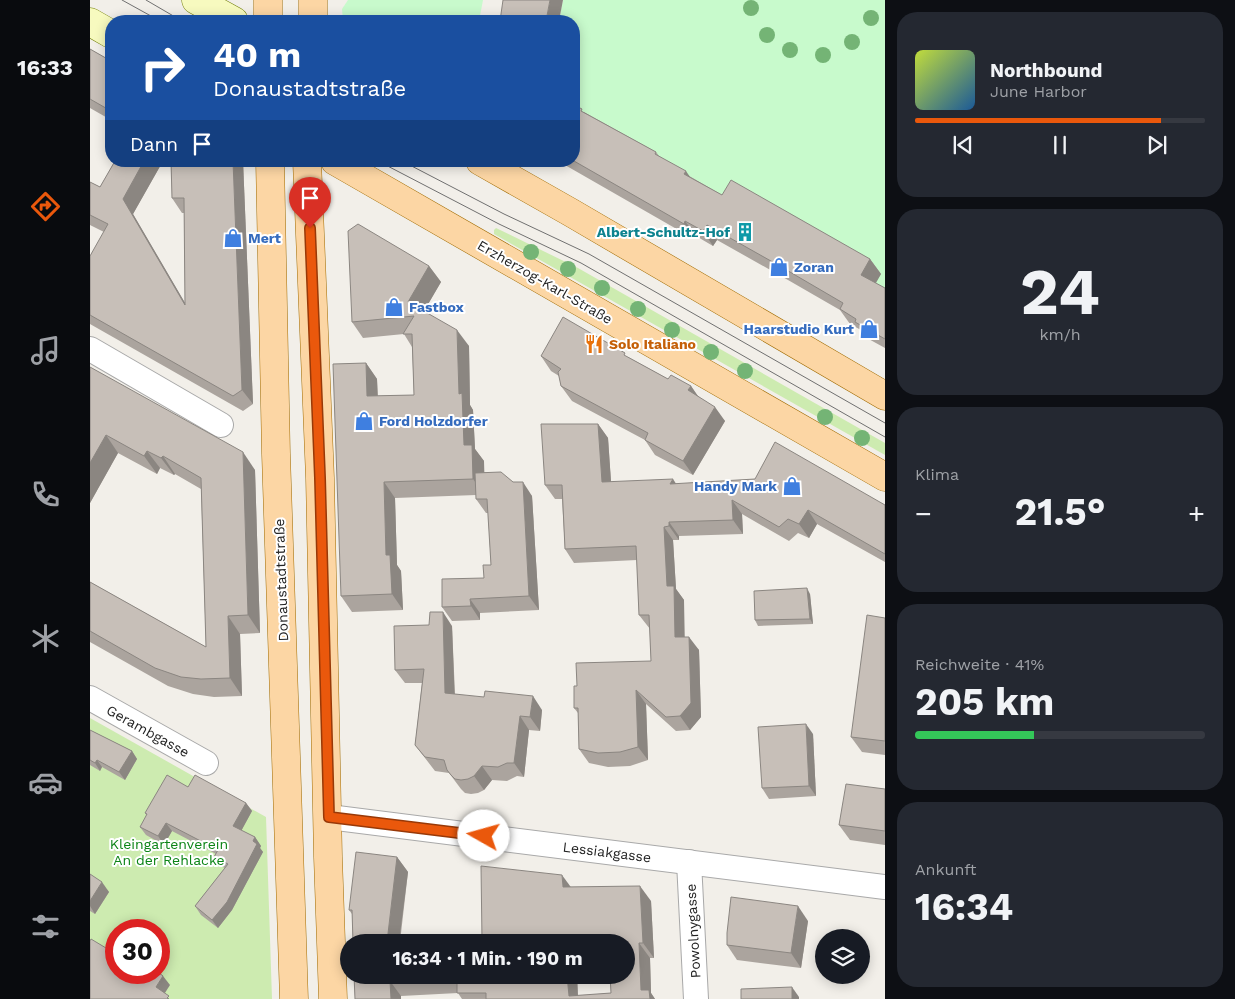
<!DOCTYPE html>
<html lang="de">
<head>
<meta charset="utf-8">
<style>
  body { margin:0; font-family:"Work Sans",sans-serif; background:#242831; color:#f1f3f6; height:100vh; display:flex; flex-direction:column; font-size:19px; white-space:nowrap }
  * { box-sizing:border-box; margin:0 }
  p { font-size:16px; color:#9ea1a6 }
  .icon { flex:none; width:28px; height:28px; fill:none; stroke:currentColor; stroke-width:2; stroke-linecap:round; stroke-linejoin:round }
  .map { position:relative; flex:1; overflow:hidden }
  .sheet { display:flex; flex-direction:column; gap:12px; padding:12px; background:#0d0f14; width:350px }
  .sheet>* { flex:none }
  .guide { position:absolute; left:15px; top:15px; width:475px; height:152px; border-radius:20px; box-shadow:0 2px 12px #0003; background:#1a4fa0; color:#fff; overflow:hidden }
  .fabs { position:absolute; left:725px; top:929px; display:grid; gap:10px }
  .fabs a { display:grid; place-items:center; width:55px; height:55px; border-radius:50%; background:#171b24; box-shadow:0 2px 12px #0003; font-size:25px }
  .speed { position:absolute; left:15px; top:919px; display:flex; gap:10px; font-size:25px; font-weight:700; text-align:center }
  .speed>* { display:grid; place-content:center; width:65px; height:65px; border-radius:50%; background:#171b24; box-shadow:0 2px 12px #0003; line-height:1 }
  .speed .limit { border:8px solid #d22; background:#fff; color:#111 }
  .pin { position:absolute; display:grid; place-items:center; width:42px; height:42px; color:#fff; margin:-51px -21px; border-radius:50% 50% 50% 0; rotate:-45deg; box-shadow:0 0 5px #0007 }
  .pin .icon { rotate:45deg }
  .me { position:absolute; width:55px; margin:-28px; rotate:277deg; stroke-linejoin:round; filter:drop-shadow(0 0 4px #0008) }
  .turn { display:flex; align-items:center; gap:18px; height:105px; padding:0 25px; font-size:22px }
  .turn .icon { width:65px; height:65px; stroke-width:2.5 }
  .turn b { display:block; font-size:35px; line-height:42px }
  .then { display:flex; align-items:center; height:48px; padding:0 25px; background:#0003; gap:10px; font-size:19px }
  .big { font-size:38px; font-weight:700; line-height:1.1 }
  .sheet .card { flex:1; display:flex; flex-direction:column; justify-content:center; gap:8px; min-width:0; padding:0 18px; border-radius:20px; background:#242831 }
  .sheet .dial { align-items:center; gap:0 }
  .dial b { font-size:65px; line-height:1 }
  .song { display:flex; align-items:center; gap:15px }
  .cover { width:60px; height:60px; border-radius:8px; background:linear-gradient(135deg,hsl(70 70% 55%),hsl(210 70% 35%)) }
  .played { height:5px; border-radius:2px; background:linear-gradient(90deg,#ea580c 85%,#363941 85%) }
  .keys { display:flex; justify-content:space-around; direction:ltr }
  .heat { display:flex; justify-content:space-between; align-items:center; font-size:28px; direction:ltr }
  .charge { height:8px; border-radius:4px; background:linear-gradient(90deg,#34c759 41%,#363941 0) }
  .trip { position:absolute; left:250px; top:934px; width:295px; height:50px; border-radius:25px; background:#171b24; box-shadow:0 2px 12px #0003; font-weight:700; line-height:50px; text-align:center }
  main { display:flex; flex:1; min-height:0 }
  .tab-bar { display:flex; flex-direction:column; width:90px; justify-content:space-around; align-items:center; background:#090b0e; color:#9ea1a6 }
  .tab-bar .icon { width:35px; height:35px }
  .tab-bar .active { color:#ea580c }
  .tab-bar b { font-size:22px; color:#f1f3f6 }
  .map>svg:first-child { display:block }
</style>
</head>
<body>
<main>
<nav class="tab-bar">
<b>16:33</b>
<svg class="icon active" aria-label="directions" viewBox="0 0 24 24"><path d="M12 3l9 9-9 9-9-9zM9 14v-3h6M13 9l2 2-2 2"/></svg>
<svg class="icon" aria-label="music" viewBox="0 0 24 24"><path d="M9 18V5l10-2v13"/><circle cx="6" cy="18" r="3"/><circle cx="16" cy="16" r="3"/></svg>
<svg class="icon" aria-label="phone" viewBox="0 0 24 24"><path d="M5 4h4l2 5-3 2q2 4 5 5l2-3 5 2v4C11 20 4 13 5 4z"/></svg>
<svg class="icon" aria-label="climate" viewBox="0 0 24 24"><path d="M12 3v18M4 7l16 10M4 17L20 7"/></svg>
<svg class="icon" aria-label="car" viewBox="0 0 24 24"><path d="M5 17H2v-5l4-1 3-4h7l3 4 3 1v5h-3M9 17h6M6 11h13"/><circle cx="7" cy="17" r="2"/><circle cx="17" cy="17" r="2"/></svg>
<svg class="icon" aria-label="filters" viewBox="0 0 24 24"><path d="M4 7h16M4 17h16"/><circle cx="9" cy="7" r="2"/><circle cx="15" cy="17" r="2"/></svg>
</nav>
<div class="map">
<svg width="795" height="999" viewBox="0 0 795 999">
  <rect width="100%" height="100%" fill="#f2efe9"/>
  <g fill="#cdebb0" fill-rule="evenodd">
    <polygon points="406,228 488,268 795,443 795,455 404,234 404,230"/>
    <path d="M 0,718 L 176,817 L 182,999 L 0,999 ZM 26,930 L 69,930 L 69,972 L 26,972 Z"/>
  </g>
  <g fill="#c8facc">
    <polygon points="258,0 393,0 389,21 253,21 252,9"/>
    <polygon points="473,0 795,0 795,297 642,210 484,113 484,21 469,21"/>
  </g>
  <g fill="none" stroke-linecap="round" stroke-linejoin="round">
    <g stroke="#a9a9a9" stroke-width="26">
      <g id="minor">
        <polyline points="0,349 131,425"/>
        <polyline points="0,698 116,763"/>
        <polyline points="239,817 795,887"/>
        <polyline points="599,862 606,999"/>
      </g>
    </g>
    <g stroke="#707d05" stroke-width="29">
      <g id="secondary">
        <polyline points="106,0 144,21"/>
        <polyline points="0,22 21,34"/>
      </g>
    </g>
    <g stroke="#a06b00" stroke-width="29">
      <g id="primary">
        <polyline points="178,0 178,21"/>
        <polyline points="223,21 223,0"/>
        <polyline points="180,161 186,454 204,999"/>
        <polyline points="217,161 230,478 238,857 243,999"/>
        <polyline points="245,161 795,477"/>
        <polyline points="390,161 480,212 795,396"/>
      </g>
    </g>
    <use href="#minor" stroke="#fff" stroke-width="24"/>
    <use href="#secondary" stroke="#f7fabf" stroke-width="28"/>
    <use href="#primary" stroke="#fcd6a4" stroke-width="28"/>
    <g stroke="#707070" stroke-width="1">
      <polyline points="32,0 70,21"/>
      <polyline points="56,0 92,21"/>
      <polyline points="288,161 409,224 491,263 795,437"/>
      <polyline points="312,161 414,214 499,254 795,423"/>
    </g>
  </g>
  <g fill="#74b475">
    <circle cx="661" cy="8" r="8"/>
    <circle cx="781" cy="18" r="8"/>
    <circle cx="677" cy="35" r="8"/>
    <circle cx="762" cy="42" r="8"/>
    <circle cx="700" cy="50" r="8"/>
    <circle cx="733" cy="55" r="8"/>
    <circle cx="441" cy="252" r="8"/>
    <circle cx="478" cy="269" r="8"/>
    <circle cx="512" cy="288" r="8"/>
    <circle cx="548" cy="309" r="8"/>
    <circle cx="582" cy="330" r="8"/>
    <circle cx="621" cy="352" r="8"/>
    <circle cx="655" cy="371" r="8"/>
    <circle cx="735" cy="417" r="8"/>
    <circle cx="772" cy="438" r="8"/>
  </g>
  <g fill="#aba49e">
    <polygon points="0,49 21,61 21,120 0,108"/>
    <polygon points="494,112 566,152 569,156 601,177 632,195 780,259 791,274 785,283 795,288 795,348 775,337 771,330 760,324 750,310 698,280 627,240 623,246 606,236 604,239 468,161 484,161"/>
    <polygon points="25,161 73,161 43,214 95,303 94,213 92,213 82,198 81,161 153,161 163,404 153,411 0,324 0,256 14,232 0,225 0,182 10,187"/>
    <polygon points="339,266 351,282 334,311 379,346 380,405 383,410 385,449 394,461 394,472 423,482 442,496 449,610 390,613 390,620 362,621 352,607 394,578 401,565 398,513 396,513 386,499 386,495 305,498 307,565 311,571 313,610 262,612 251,596 276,363 287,379 288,396 324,395 322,347 314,334 273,338 262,322"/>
    <polygon points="451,356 538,357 578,379 601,386 608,396 635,421 603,475 565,455 555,440 482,401 471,386 469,376 461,371"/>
    <polygon points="0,367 165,470 170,633 150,634 152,696 124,697 103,694 78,686 0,642 0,582 116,647 111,489 85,474 84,475 70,468 67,474 28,453 0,503"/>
    <polygon points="508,424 518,438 521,482 586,484 795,505 795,562 727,524 719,538 708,533 699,541 652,514 653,534 589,536 589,540 583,540 586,589 594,600 594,637 609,650 611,717 600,730 586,731 556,704 558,760 540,766 518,767 499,763 489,749 488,713 484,708 487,686 561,661 560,629 549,615 547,560 484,563 475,549 472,499 465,499 455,485"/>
    <polygon points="720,594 723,624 668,626 665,620"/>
    <polygon points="795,618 795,755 772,752 761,737"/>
    <polygon points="362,626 365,694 452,710 450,731 439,730 434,777 427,776 417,781 402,780 394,790 388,793 381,794 375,793 371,789 359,773 345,771 325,745 332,683 315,683 305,670"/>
    <polygon points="0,730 42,751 47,759 35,780 12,767 10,771 0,765"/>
    <polygon points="723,734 726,796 679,799 672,788"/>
    <polygon points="98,787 156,803 162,811 151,831 165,837 171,846 170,848 173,852 142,910 128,928 111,915 105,906 135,868 130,866 124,857 126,854 82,831 74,845 56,835 50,827 57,816 55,813"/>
    <polygon points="795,789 795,845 760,840 749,825"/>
    <polygon points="307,857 318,872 310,942 392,940 481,887 561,901 564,958 560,958 561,993 565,999 372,999 368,993 311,996 311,999 265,999 264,975 487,975 488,996 521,993 536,942 263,942 262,914 259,910"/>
    <polygon points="0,874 19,892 5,914 0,911"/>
    <polygon points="718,921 711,968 647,960 637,945"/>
  </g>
  <g fill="#8b8681">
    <polygon points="460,0 473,0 469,21 456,21"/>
    <polygon points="54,161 73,161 43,214 105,320 95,305 33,199"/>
    <polygon points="143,161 153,161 163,404 152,390"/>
    <polygon points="596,171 606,186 594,174"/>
    <polygon points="595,221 606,236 604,239 594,224"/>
    <polygon points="617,225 627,240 623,246 613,231"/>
    <polygon points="780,259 791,274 782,290 771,275"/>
    <polygon points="339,266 351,282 330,318 318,302"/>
    <polygon points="367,330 379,346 380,405 383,410 385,449 394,461 395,495 383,479 374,445 369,394"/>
    <polygon points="276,363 287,379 288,412 277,396"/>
    <polygon points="601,386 611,401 598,390"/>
    <polygon points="625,407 635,421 603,475 593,461"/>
    <polygon points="508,424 518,438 522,496 512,482"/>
    <polygon points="16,435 28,453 0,503 0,463"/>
    <polygon points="57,451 70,468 67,474 54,456"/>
    <polygon points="153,452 165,470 170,633 158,615"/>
    <polygon points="73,456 85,474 84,475 71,458"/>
    <polygon points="583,479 592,493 580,484"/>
    <polygon points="294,482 305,498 307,565 311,571 313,610 302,594 296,555"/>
    <polygon points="433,482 442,496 449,610 439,596"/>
    <polygon points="642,500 652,514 653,534 643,520"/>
    <polygon points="718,510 727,524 719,538 709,524"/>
    <polygon points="579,522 589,536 589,540 579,526"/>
    <polygon points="574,527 583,540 586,589 594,600 595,651 585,637 577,586"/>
    <polygon points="717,588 720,594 723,624 720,619"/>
    <polygon points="380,599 390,613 390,620 381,606"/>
    <polygon points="353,612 362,626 365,707 355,693"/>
    <polygon points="138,616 150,634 152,696 140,678"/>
    <polygon points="599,637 609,650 611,717 600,730 590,716"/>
    <polygon points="546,690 556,704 558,760 548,747"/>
    <polygon points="443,696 452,710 450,731 440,717"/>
    <polygon points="430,716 439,730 434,777 424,763"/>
    <polygon points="716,724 723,734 726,796 719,786"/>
    <polygon points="42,751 47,759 35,780 29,772"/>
    <polygon points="7,760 12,767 10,771 5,763"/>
    <polygon points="392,766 402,780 394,790 384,776"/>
    <polygon points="156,803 162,811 149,835 143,826"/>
    <polygon points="76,823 82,831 74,845 68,836"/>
    <polygon points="165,837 171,846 170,848 173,852 142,910 128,928 122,920"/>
    <polygon points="307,857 318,872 309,942 297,942"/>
    <polygon points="472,875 483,890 473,887"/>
    <polygon points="12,882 19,892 5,914 0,906 0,901"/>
    <polygon points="550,886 561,901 564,958 553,943"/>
    <polygon points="708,906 718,921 711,968 701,953"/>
    <polygon points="549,943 560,958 561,993 565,999 557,999 551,990"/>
    <polygon points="477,975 487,975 488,999 479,996"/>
    <polygon points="73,976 80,985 73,996 66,987"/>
    <polygon points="300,981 311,996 311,999 301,999"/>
    <polygon points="702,987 709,997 709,999 702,999"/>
  </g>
  <g fill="#c7bfb8" stroke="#8b8681">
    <polygon points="413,0 460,0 456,21 410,21"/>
    <polygon points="0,49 21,61 21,113 20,112 21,111 0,99"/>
    <polygon points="484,105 492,109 491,111 566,152 565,154 596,171 594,174 632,195 641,180 780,259 771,275 795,288 795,339 765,322 766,319 750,309 753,303 688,265 617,225 613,231 595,221 594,224 484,161"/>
    <polygon points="25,161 54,161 33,199 95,305 94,198 82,198 81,161 143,161 152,390 143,396 0,315 0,256 18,224 0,215 0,182 10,187"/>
    <polygon points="268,224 339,266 318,302 367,330 369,394 372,393 374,445 382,445 383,479 294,482 296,555 300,555 302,594 251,596 243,364 276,363 277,396 324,395 322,334 313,334 324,316 262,322 258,231"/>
    <polygon points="473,317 535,353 534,355 578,379 581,375 601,386 598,390 625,407 593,461 555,440 558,433 471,386 468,372 471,369 451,356"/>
    <polygon points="0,367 153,452 158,615 138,616 140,678 111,679 91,677 65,668 0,631 0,582 116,647 111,478 73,456 71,458 57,451 54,456 16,435 0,463"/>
    <polygon points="451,424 508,424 512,482 583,479 580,484 665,479 685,442 795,505 795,554 718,510 709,524 698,519 689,527 642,500 643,520 579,522 579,526 574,527 577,586 584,586 585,637 599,637 601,703 590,716 576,717 546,690 548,747 530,752 508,753 489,749 488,708 484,708 484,686 487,686 486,663 561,661 559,615 549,615 546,546 475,549 472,485 455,485"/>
    <polygon points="411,472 423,482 433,482 439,596 380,599 381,606 352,607 352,579 394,578 393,565 401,565 397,499 386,499 385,473"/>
    <polygon points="717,588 720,619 665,620 664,591"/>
    <polygon points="340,612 353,612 355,693 394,697 395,691 443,696 440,717 430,716 424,763 417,763 408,767 392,766 384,776 378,779 371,780 365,779 361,775 357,770 354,760 335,757 325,745 334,669 305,670 304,626 339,625"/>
    <polygon points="777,615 795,618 795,741 761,737"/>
    <polygon points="716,724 719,786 672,788 668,727"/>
    <polygon points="0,730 42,751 29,772 7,760 5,763 0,760"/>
    <polygon points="77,775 98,787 105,775 156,803 143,826 165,837 163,841 167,844 137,902 122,920 105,906 138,864 124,857 128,850 76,823 68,836 50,827 57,814 55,813"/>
    <polygon points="756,784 795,789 795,831 749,825"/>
    <polygon points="266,852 307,857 297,942 392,940 391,866 472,875 473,887 550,886 553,943 549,943 551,990 559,990 560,999 396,999 396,993 367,993 367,978 300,981 301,999 265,999 264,975 477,975 479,996 521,993 520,975 536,975 536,942 263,942 262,910 259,910"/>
    <polygon points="0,874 12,882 0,901"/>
    <polygon points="641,897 708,906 701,953 637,945 637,933"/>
    <polygon points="1,939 26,954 26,972 68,972 73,976 66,987 79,996 77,998 79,999 0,999 0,941"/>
    <polygon points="702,987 702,999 651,999 651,989"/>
  </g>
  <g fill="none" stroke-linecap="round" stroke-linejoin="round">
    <g stroke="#983908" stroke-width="12">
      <polyline id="route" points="220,228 230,478 239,817 394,836"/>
    </g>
    <use href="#route" stroke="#ea580c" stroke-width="9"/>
  </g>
  <defs>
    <g id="building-bare" transform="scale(1.5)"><path d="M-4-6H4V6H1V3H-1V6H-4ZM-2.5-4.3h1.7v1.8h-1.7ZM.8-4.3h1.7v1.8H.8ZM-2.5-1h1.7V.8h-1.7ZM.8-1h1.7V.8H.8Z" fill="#0f9aa8" stroke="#fff" stroke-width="2.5" paint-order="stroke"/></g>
    <g id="shop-bare" transform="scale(1.5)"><path d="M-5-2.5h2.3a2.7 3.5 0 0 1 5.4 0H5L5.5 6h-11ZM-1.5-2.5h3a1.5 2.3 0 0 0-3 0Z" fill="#3f7fe0" stroke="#fff" stroke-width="2.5" paint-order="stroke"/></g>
    <g id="restaurant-bare" transform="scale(1.5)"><path d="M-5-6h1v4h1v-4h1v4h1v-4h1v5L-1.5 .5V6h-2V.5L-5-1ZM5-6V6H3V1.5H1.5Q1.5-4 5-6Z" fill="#e8710a" stroke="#fff" stroke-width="2.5" paint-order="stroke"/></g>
  </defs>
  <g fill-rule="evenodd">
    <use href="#building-bare" x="655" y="232"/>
    <use href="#shop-bare" x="143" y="238"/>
    <use href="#shop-bare" x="689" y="267"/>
    <use href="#shop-bare" x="304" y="307"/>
    <use href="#shop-bare" x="779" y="329"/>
    <use href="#restaurant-bare" x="504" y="344"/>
    <use href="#shop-bare" x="274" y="421"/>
    <use href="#shop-bare" x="702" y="486"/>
  </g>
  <g text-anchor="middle" stroke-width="4" stroke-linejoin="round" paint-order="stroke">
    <g font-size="14" font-weight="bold" fill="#0d838f" stroke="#fff" text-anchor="end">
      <text x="640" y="237">Albert-Schultz-Hof</text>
    </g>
    <g font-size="14" font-weight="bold" fill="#366cbe" stroke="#fff" text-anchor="start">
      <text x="158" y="243">Mert</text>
      <text x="704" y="272">Zoran</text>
      <text x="319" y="312">Fastbox</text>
      <text x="764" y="334" text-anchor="end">Haarstudio Kurt</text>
      <text x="289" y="426">Ford Holzdorfer</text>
      <text x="687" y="491" text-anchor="end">Handy Mark</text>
    </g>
    <g font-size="14" fill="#222" stroke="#fff">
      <text transform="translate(455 282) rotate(30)" y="5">Erzherzog-Karl-Straße</text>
      <text transform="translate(191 580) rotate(-92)" y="5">Donaustadtstraße</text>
      <text transform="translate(58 731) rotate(29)" y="5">Gerambgasse</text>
      <text transform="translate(517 852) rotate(7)" y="5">Lessiakgasse</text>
      <text transform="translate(603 931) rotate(-93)" y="5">Powolnygasse</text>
    </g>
    <g font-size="14" font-weight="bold" fill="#c56008" stroke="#fff" text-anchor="start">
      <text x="519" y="349">Solo Italiano</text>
    </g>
    <g font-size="14" fill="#0c8416" stroke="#fff">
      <text x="79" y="849">Kleingartenverein<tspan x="79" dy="16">An der Rehlacke</tspan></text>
    </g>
  </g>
</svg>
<div class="fabs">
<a><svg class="icon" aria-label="layers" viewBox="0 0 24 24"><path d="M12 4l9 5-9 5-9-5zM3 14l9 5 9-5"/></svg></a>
</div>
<div class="speed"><div class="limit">30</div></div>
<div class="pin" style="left:220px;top:228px;background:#d93025"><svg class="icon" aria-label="arrive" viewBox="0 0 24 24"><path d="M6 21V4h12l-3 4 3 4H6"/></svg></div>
<svg class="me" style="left:394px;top:836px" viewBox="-20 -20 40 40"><circle r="19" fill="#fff"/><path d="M0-13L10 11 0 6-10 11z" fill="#ea580c"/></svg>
<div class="trip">16:34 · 1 Min. · 190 m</div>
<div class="guide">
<div class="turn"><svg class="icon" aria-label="right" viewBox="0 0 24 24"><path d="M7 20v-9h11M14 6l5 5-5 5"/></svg><div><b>40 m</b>Donaustadtstraße</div></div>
<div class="then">Dann<svg class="icon" aria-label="arrive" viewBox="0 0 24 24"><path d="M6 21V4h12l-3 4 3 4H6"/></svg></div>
</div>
</div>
<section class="sheet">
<div class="card">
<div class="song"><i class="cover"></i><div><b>Northbound</b><p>June Harbor</p></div></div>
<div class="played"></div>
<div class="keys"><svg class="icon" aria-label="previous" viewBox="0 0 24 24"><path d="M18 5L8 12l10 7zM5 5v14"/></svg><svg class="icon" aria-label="pause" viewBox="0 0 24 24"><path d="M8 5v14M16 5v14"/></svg><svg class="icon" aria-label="next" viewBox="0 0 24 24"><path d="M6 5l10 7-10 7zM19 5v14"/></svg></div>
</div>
<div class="card dial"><b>24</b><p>km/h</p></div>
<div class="card"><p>Klima</p>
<div class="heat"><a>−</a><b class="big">21.5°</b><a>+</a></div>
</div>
<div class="card"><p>Reichweite · 41%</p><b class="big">205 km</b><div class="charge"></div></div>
<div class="card"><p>Ankunft</p><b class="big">16:34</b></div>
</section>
</main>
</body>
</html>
